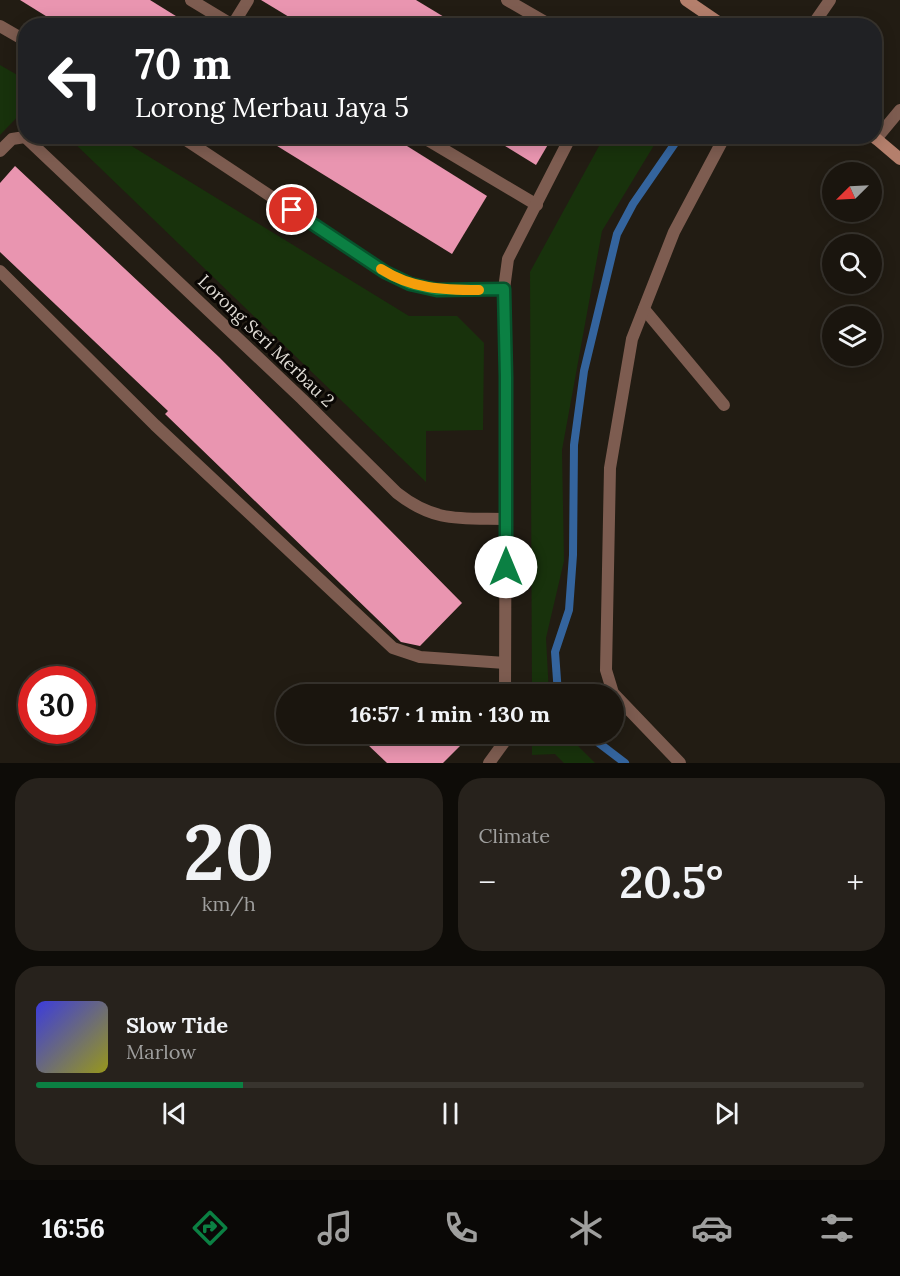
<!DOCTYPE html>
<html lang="en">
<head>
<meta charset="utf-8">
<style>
  body { margin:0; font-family:Lora,serif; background:#27221c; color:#f1f3f6; height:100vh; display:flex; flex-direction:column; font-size:22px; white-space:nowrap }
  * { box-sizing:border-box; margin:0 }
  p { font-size:20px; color:#9f9f9e }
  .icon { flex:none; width:33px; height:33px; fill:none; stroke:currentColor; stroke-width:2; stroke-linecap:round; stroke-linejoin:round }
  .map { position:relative; height:763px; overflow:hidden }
  .side { display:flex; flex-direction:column; gap:15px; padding:15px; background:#0e0c08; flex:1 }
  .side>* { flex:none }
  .top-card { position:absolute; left:18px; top:18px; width:864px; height:126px; border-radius:24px; box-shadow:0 3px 15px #0003,0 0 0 2px #38342e; background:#202124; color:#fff; overflow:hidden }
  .needle { width:39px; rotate:246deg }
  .tools { position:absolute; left:822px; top:162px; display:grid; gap:12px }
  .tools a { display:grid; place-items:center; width:60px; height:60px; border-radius:50%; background:#1a150e; box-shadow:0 3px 15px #0003,0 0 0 2px #38342e; font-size:30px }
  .speed { position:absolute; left:18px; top:666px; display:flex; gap:12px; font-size:30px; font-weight:700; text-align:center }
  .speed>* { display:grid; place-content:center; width:78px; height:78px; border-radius:50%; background:#1a150e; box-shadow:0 3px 15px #0003,0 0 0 2px #38342e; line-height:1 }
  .speed .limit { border:9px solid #d22; background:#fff; color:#111 }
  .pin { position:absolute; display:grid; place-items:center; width:51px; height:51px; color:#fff; margin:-26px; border:3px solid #fff; border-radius:50%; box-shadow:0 2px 6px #0007 }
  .me { position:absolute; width:66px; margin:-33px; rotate:0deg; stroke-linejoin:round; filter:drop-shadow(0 0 4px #0008) }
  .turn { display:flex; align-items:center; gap:21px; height:126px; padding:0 18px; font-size:27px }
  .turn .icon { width:78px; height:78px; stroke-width:2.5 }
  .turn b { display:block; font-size:42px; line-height:51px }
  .big { font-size:45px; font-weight:700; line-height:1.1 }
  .side .tile { flex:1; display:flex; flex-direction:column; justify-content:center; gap:9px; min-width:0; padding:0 21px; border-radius:24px; background:#27221c }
  .side .dial { align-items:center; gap:0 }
  .dial b { font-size:78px; line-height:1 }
  .song { display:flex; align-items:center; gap:18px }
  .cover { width:72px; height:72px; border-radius:9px; background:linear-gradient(135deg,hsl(240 70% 55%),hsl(60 70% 35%)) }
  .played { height:6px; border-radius:3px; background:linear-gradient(90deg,#0b8043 25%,#38342e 25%) }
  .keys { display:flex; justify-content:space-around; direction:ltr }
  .heat { display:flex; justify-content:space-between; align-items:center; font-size:33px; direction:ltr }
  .side .tiles { flex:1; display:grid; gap:15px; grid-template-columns:1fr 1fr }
  .tile:last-child { grid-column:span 2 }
  .trip { position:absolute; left:276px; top:684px; width:348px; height:60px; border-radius:30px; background:#1a150e; box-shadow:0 3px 15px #0003,0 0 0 2px #38342e; font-weight:700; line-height:60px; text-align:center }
  .tabs { display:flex; height:96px; justify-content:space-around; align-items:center; background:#0a0806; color:#9f9f9e }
  .tabs .icon { width:42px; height:42px }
  .tabs .active { color:#0b8043 }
  .tabs b { font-size:27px; color:#f1f3f6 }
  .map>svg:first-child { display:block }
</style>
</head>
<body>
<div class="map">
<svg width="900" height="763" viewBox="0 0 900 763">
  <rect width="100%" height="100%" fill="#221c13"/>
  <g fill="#18320c">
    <polygon points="0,65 26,80 25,109 0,135"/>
    <polygon points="68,137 117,137 409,316 457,316 484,343 483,430 426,431 426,482"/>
    <polygon points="604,137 659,137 602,231 562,450 564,561 546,638 549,694 532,694 530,272"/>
    <polygon points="532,734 566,734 595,763 564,763 555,754 532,755"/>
  </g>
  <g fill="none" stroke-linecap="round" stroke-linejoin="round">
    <g stroke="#34649d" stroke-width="8">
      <polyline points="558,694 555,652 569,610 573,555 574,445 584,371 617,234 633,204 680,136"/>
      <polyline points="587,734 625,763"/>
    </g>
  </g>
  <g fill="#e995b0">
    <polygon points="20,0 150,0 192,26 62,26"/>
    <polygon points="261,0 416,0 459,26 304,26"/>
    <polygon points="261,136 391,136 487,196 452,254"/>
    <polygon points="489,136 553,136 536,165"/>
    <polygon points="15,166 219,357 462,603 420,646 401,642 165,414 168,411 0,252 0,183"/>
    <polygon points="378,734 468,734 470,736 443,763 387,763 367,744"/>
  </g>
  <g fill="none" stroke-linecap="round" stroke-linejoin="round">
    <g stroke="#7d5c50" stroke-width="12">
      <polyline points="191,0 234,26"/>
      <polyline points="232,26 248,0"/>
      <polyline points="421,136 537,205"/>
      <polyline points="0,151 12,139 25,137"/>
      <polyline points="0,271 155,425 393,648 420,657 505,663"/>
      <polyline points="644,309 724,405"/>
    </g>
    <g stroke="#7d5c50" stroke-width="12">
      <polyline points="507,0 552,26"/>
      <polyline points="0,26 26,41"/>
      <polyline points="812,26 830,0"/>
      <polyline points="180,136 385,272 410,284 437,290 504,289"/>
      <path d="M 25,137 L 302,399 L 397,493 C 435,523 461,518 506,519"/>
      <polyline points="876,139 900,110"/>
      <polyline points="505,694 506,377 504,289 508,259 571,136"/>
      <polyline points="489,763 505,741 505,734"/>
      <polyline points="680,763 613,693 606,670 610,468 632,339 674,232 725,136"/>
    </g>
    <g stroke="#b47f6c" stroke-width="12">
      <polyline points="686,0 724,26"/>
      <polyline points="873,136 900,159"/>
    </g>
  </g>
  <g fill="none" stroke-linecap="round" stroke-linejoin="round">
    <g stroke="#07532c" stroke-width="15">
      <polyline id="route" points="292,210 385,272 410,284 437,290 504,289 506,377 506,567"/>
    </g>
    <use href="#route" stroke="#0b8043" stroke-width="10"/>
    <path stroke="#f59e0b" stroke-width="10" d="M 381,269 C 412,289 443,290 479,290"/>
  </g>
  <g text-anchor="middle" stroke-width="6" stroke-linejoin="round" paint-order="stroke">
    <g font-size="18" fill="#dedad3" stroke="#0a0704">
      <text transform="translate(266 341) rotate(44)" y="6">Lorong Seri Merbau 2</text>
    </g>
  </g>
</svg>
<div class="tools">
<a><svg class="needle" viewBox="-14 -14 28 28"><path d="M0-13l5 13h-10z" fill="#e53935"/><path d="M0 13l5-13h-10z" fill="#9f9f9e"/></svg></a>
<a><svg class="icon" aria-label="search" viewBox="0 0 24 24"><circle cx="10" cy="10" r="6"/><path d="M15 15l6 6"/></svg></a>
<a><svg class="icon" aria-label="layers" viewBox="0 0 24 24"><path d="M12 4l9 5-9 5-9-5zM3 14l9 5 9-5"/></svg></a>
</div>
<div class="speed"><div class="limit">30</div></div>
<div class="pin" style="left:292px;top:210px;background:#d93025"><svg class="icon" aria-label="arrive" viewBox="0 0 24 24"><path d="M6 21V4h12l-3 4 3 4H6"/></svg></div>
<svg class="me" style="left:506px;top:567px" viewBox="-20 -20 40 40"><circle r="19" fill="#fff"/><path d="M0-13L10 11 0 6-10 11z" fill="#0b8043"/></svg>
<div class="trip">16:57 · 1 min · 130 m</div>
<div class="top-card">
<div class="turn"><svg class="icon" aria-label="left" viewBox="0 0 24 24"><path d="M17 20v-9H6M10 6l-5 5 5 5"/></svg><div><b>70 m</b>Lorong Merbau Jaya 5</div></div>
</div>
</div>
<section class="side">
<div class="tiles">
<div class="tile dial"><b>20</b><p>km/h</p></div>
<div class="tile"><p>Climate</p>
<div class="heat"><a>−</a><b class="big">20.5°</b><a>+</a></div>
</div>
<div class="tile">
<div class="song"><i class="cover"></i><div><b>Slow Tide</b><p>Marlow</p></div></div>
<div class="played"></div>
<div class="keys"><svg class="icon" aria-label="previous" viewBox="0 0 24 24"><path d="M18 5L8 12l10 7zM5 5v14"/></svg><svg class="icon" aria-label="pause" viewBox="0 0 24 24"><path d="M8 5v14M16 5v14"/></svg><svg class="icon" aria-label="next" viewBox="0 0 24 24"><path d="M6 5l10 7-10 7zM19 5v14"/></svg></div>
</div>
</div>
</section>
<nav class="tabs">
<b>16:56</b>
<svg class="icon active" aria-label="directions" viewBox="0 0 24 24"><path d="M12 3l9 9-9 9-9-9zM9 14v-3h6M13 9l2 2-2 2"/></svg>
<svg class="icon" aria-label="music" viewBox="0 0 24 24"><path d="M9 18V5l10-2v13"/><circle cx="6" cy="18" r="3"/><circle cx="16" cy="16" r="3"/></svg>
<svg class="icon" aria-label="phone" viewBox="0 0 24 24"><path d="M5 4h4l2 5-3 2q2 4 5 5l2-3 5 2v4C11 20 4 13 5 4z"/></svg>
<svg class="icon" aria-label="climate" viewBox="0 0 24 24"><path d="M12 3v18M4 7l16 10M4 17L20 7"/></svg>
<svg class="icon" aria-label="car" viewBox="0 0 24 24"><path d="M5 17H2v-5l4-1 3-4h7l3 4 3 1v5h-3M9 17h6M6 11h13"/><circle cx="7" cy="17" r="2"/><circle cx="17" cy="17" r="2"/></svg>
<svg class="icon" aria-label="filters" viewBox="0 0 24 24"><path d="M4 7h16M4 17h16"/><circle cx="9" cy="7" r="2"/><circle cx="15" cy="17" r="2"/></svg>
</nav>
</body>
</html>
